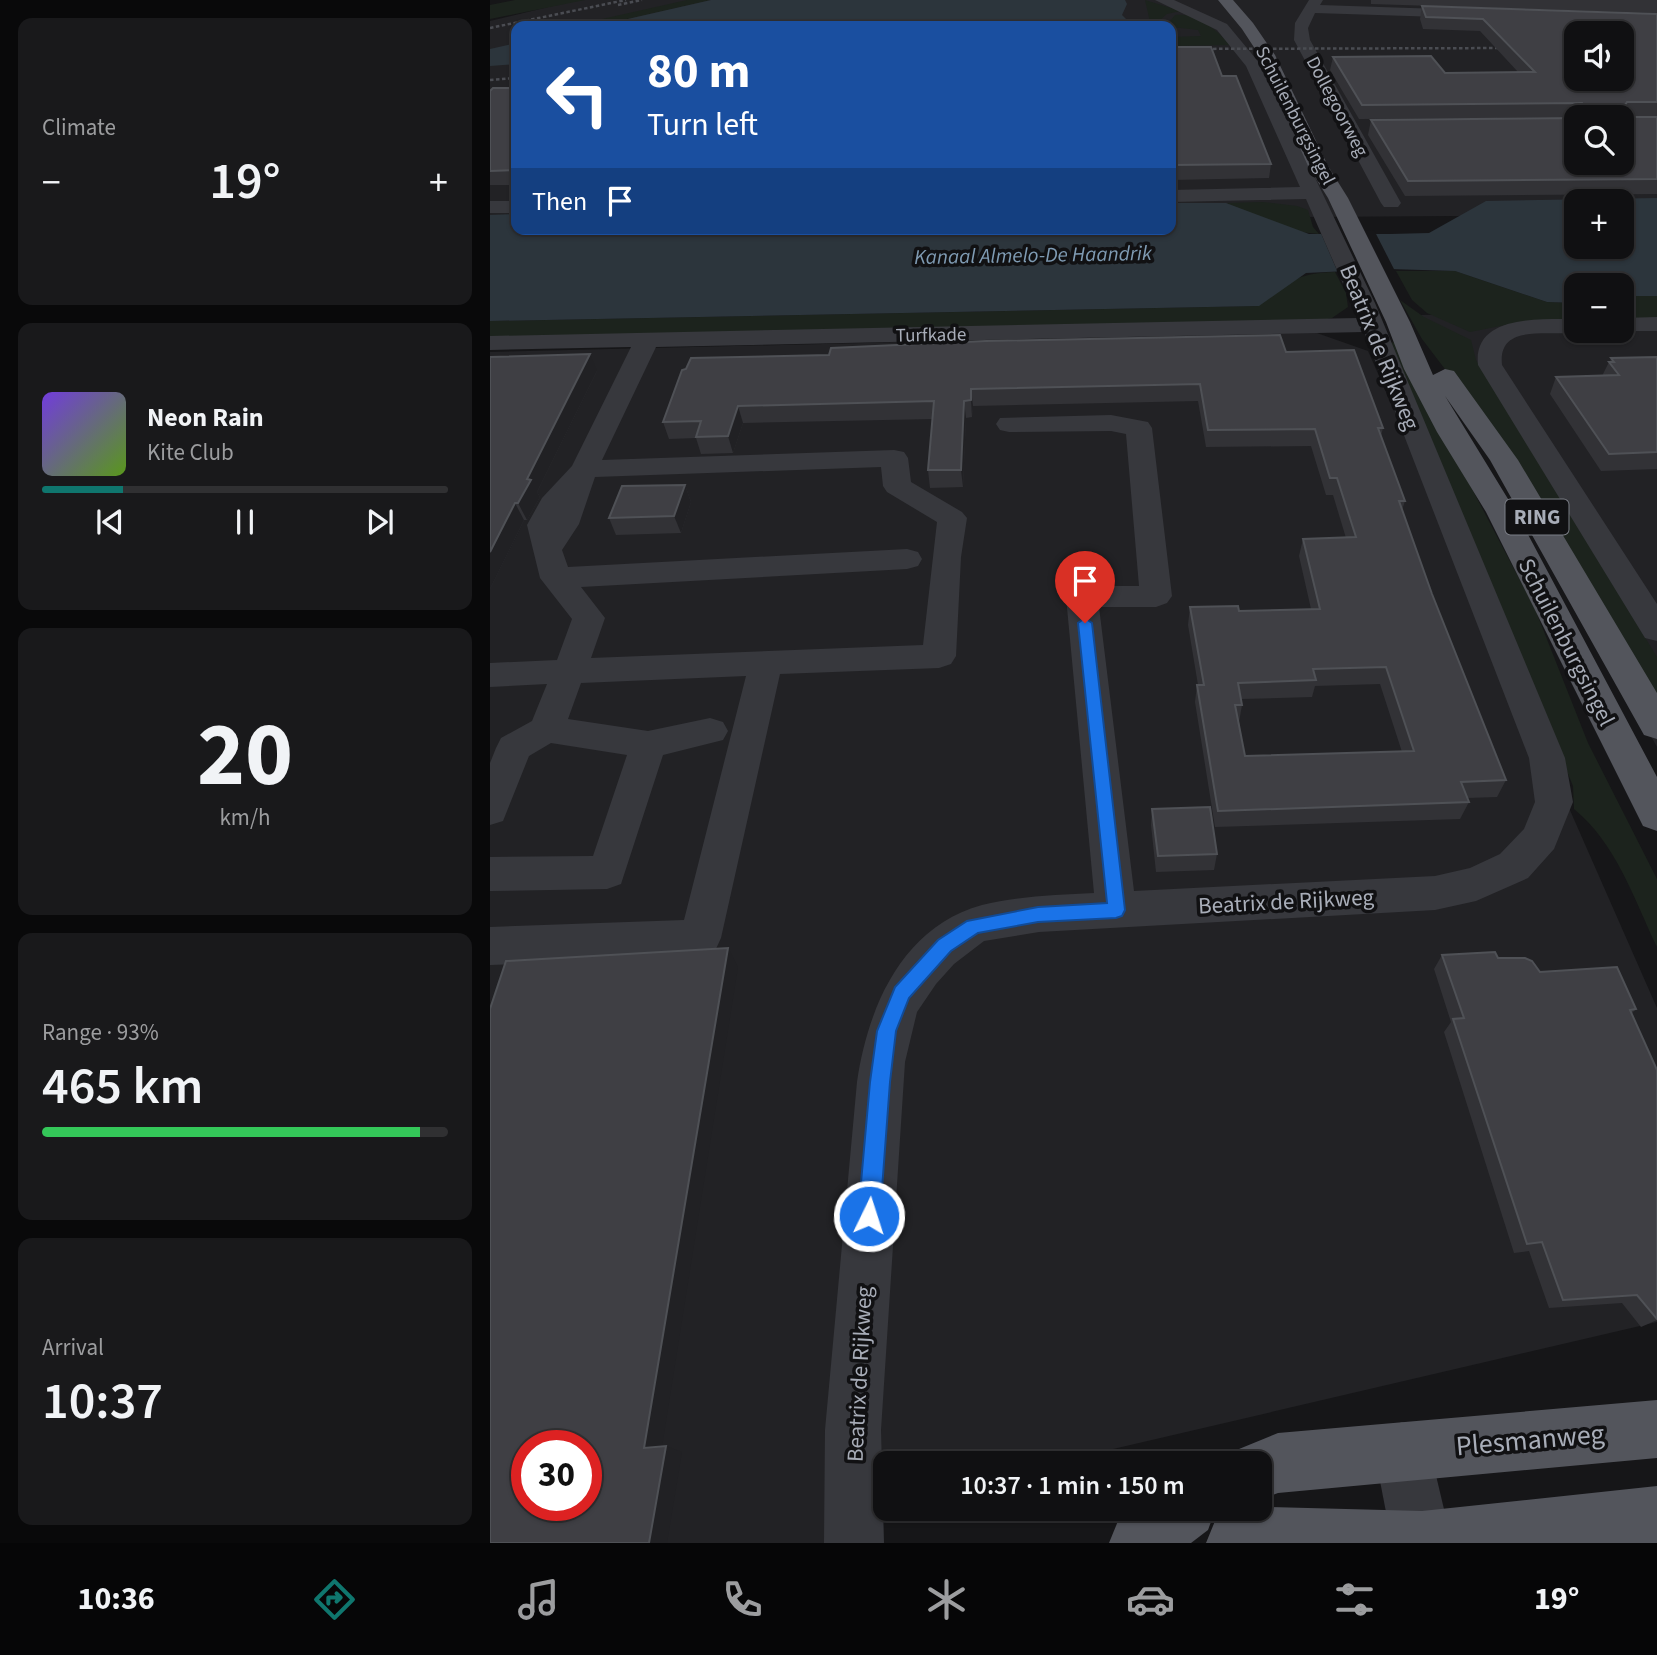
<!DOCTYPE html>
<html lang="en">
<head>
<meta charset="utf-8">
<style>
  body { margin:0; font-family:"Source Sans 3",sans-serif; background:#19191b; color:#f1f3f6; height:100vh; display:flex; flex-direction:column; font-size:26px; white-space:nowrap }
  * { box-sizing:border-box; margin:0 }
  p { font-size:23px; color:#9c9d9f }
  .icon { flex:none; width:38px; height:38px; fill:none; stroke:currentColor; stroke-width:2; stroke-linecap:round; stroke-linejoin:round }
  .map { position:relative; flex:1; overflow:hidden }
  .panel { display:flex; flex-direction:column; gap:18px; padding:18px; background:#09090a; width:490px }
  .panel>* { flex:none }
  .banner { position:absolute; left:21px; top:21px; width:665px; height:214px; border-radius:14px; box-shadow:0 2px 5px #0004,0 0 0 2px #303032; background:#1a4fa0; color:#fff; overflow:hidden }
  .fabs { position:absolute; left:1074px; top:21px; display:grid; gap:14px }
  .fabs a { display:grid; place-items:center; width:70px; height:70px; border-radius:14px; background:#101012; box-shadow:0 2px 5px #0004,0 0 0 2px #303032; font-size:35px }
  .speed { position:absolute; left:21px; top:1430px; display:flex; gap:14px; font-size:35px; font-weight:700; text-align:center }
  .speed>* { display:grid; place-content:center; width:91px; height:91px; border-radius:50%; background:#101012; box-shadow:0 2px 5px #0004,0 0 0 2px #303032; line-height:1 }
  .speed .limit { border:10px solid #d22; background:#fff; color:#111 }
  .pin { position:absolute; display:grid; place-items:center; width:60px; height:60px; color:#fff; margin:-72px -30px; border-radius:50% 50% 50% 0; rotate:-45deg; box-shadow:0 0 7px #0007 }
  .pin .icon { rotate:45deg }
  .me { position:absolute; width:77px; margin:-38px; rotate:4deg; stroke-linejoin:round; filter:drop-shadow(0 0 5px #0008) }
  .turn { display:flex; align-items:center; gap:24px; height:147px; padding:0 21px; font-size:32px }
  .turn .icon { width:91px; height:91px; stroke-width:2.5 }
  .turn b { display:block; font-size:49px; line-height:60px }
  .then { display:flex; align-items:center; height:66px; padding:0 21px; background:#0003; gap:14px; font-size:26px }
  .big { font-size:52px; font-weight:600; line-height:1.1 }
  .panel .card { flex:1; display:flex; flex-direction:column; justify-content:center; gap:10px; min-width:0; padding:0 24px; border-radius:14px; background:#19191b }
  .panel .dial { align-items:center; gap:0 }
  .dial b { font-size:91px; line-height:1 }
  .song { display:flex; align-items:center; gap:21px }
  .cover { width:84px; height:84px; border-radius:10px; background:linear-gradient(135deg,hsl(260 70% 55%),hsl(90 70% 35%)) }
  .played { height:7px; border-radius:4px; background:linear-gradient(90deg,#0f766e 20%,#303032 20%) }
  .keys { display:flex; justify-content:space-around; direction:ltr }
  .heat { display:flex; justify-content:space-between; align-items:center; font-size:38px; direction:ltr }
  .charge { height:10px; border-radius:5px; background:linear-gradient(90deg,#34c759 93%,#303032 0) }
  .trip { position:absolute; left:383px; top:1451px; width:399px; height:70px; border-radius:14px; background:#101012; box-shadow:0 2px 5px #0004,0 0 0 2px #303032; font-weight:600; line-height:70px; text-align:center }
  .menu { display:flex; height:112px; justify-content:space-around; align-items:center; background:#060607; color:#9c9d9f }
  .menu .icon { width:49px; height:49px }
  .menu .on { color:#0f766e }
  .menu b { font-size:32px; color:#f1f3f6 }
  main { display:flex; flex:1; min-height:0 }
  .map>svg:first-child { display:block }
</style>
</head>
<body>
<main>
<section class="panel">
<div class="card"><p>Climate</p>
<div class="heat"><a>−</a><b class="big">19°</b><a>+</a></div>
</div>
<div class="card">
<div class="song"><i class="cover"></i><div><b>Neon Rain</b><p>Kite Club</p></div></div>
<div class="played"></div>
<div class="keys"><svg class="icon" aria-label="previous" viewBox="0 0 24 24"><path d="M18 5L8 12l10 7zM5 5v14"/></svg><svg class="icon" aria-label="pause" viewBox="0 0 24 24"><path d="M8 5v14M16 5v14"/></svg><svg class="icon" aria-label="next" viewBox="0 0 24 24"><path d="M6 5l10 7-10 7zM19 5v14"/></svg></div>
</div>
<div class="card dial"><b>20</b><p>km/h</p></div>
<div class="card"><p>Range · 93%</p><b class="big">465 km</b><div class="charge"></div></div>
<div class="card"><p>Arrival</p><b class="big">10:37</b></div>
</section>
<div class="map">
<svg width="1167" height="1543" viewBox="0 0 1167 1543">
  <rect width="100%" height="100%" fill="#161618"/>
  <g fill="#222225" fill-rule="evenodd">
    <path d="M 87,0 L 1167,0 L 1167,214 L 1132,201 L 1087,201 L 1087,215 L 681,218 L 681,26 L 26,26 L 26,223 L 0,223 L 0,21 ZM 1087,33 L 1132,33 L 1132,79 L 1087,79 ZM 1087,117 L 1132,117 L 1132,163 L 1087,163 Z"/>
    <polygon points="1167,312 1167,747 925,315 1087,313 1087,331 1132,331"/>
    <path d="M 824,332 L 878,351 L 1167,1008 L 1167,1322 L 563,1463 L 396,1463 L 396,1508 L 398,1509 L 341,1543 L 0,1543 L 0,352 ZM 37,1446 L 96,1446 L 96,1505 L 37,1505 Z"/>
  </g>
  <g fill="#1c231d">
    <polygon points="25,0 95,0 0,19 0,5"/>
    <polygon points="197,0 221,0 107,26 81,26"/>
    <polygon points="655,0 691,11 677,14 669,21 671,26 661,26"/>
    <path d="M 685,15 C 708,12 726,30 741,45 L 681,46 L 681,37 L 711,36 L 708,30 L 682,27 L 680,21 Z"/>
    <polygon points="773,202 807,206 818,210 823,227 829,234 809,232 736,203"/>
    <polygon points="906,271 965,271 1057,302 1087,303 1087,322 1031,322 980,332 937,313 922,300"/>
    <path d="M 845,272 L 856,293 L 858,307 L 842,318 L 823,322 L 0,337 L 0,321 L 768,306 C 799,283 805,273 845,272 Z"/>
    <rect x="1132" y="296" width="35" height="25"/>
    <polygon points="910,300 934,317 981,340 986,360 1167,657 1167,707 993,419 932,339"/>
    <path d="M 905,342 L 1045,609 L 1098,743 L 1167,879 L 1167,947 C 1144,899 1126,843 1084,809 L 1083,786 L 900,343 Z"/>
  </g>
  <g fill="#2c353c" fill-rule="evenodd">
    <polygon points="221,0 635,0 637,4 632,15 636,19 636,26 107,26"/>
    <polygon points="26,43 26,64 0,66 0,49"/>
    <path d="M 1167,198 L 1167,296 L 1132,296 L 1132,285 L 1087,285 L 1087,303 L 1057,302 L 965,271 L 899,269 L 816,273 L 769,306 L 0,321 L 0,215 L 26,214 L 26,229 L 681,229 L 681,203 L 736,203 L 819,234 L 900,234 L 939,233 L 996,201 ZM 1087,201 L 1132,201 L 1132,247 L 1087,247 Z"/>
  </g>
  <polygon fill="#161618" points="884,230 907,275 849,275 830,231"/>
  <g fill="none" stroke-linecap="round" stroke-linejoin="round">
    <g fill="#37383d" fill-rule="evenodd">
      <path d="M 665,0 L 684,0 L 737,24 L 771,65 L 885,303 L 1075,758 L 1083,802 L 1064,849 L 1038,878 L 986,901 L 945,910 L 549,932 L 494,941 L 464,964 L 446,984 L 427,1012 L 415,1062 L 391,1430 L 394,1543 L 334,1543 L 335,1430 L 367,1082 C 378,1007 412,927 492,905 C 528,896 567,895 604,893 L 576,597 L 581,590 L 592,586 L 649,586 L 636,434 L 621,431 L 519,432 L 510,430 L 506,424 L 510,418 L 621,415 L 658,422 L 662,428 L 682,596 L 677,603 L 666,607 L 609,607 L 644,891 L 945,876 L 980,868 L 1010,854 L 1034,829 L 1045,802 L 1039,758 L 874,332 L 166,347 L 112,460 L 404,450 L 414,452 L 418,458 L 421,482 L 472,512 L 477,518 L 471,557 L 466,656 L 461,664 L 449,668 L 290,674 L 231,938 L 225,951 L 210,956 L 0,965 L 0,927 L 194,920 L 256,676 L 91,683 L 78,719 L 158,731 L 220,718 L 233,722 L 238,731 L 233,740 L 173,755 L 131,884 L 117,889 L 0,891 L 0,857 L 103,856 L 137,755 L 61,743 L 39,756 L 13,821 L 0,825 L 0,763 L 6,748 L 11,738 L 42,721 L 57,684 L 0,687 L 0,663 L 67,660 L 82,619 L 50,578 L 37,525 L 52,498 L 82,466 L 141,347 L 0,350 L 0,336 L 868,318 L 816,199 L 681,202 L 681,190 L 810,187 L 756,66 L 727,30 ZM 391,467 L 393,486 L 397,492 L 447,522 L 433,645 L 101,658 L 115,618 L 91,587 L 417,569 L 428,566 L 432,559 L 428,552 L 417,549 L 78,567 L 72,550 L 89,524 L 105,477 Z"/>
      <polygon points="819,0 833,0 830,5 981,10 988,14 981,18 825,13 818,28 820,40 911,203 908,207 894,207 891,203 804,40 805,23"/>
      <rect x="0" y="201" width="26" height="12"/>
      <polygon points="1167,317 1167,331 1127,331 1132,331 1132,318"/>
      <path d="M 1075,319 L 1087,319 L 1087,331 L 1096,331 C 1067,339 1007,319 1012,365 L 1167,604 L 1167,641 L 1155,638 L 988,365 C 983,318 1041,319 1075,319 Z"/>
      <polygon points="912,1422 932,1430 940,1450 962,1543 902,1543 884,1450 892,1430"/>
    </g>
    <g fill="#53555c" fill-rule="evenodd">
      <polygon points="728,0 743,0 763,23 785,55 838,166 858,198 920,322 943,375 955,369 964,371 1028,460 1167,693 1167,739 1154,735 1000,460 955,396 1026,512 1167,777 1167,831 1153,826 996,512 947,432 914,369 896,322 838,198 818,166 769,55 752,29"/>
      <polygon points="1167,1400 1167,1458 788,1493 770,1500 770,1463 743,1463 749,1449 788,1433"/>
      <polygon points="1167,1486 1167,1543 716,1543 725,1521 747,1512 780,1507 932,1511"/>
      <polygon points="645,1508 726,1508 718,1530 701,1543 619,1543 628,1521"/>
    </g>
    <g stroke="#4a4c52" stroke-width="2.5" stroke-dasharray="3.5 2.5" stroke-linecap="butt">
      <polyline points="128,5 152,0"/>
      <polyline points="0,28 136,0"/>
      <polyline points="681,49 1024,48"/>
      <polyline points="0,80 26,78"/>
    </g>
  </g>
  <g fill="#323236" fill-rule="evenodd">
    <polygon points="881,0 1167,0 1167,13 881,4"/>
    <polygon points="932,6 1167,14 1167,116 1137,116 1167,117 1167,194 915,196 878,135 881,120 1132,117 869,119 840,70 843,57 955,73 1028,72 990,31 933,29 930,19"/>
    <polygon points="681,47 732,76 781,164 779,178 681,180"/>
    <polygon points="26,88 26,185 0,185 0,91"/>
    <path d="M 796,352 L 893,428 L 891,436 L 915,501 L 912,510 L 942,594 L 1016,780 L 1007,797 L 977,798 L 979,802 L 970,819 L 725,827 L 705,702 L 707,685 L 708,685 L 698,625 L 700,607 L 749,611 L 821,609 L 809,556 L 813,539 L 856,538 L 843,495 L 836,495 L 821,446 L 716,447 L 708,401 L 483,406 L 482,417 L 476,418 L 473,487 L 440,488 L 438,470 L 443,419 L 253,423 L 243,453 L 211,454 L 206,438 L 179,439 L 173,422 L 192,370 ZM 890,684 L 912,752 L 755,756 L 749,722 L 752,705 L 751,699 L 822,697 L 825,686 Z"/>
    <polygon points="0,357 107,371 47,492 50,497 37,520 34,520 0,589"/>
    <polygon points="1167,357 1167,469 1111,471 1060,394 1066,377 1112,376 1119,362 1120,362 1121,358"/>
    <polygon points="195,485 201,502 191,533 126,535 119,518"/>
    <polygon points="662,809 727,854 724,870 666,872 661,825"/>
    <polygon points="952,955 1008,958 1050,972 1146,1009 1142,1013 1167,1320 1151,1327 1132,1303 1059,1308 1039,1251 1024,1253 954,1032 961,1022 944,969"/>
  </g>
  <g fill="#212124">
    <polygon points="100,354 107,371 47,492 50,497 37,520 28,503 37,479"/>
    <polygon points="481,389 483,406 482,417 481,400"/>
    <polygon points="474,401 476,418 473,487 471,470"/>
    <polygon points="248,406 253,423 243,453 238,436"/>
    <polygon points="195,485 201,502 191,533 184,516"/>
    <polygon points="25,503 34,520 0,589 0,552"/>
    <polygon points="238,948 248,967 171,1453 154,1448"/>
    <polygon points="176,1446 192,1452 177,1543 159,1543"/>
  </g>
  <g fill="#3f3f44" stroke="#4f5156" stroke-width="2" fill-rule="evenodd">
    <path d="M 932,6 L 1167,14 L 1167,102 L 1137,102 L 1135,105 L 1137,117 L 1167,117 L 1167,179 L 918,181 L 881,120 L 1087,118 L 1087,163 L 1132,163 L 1132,117 L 1093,117 L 1095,116 L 1092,103 L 872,105 L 843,57 L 941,56 L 955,73 L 1045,72 L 993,19 L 936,17 ZM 1087,33 L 1132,33 L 1132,79 L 1087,79 Z"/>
    <polygon points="681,47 721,47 732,76 746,76 781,164 681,165"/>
    <polygon points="3,88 26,88 26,170 0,171 0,91"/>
    <path d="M 790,335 L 796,352 L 864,350 L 893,428 L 888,428 L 915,501 L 909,501 L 942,594 L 1016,780 L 971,782 L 979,802 L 728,811 L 707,685 L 714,685 L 700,607 L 748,606 L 749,611 L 830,609 L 813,539 L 866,537 L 847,478 L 840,478 L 825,429 L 718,430 L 710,384 L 481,389 L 481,400 L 474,401 L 471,470 L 438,470 L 444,401 L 248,406 L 238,436 L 206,437 L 211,421 L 173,422 L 192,370 L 196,369 L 201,358 L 339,355 L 341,348 L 496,341 ZM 896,667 L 924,751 L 755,756 L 745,705 L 752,705 L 748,683 L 826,680 L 823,669 Z"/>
    <polygon points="100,354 37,479 41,480 28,503 25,503 0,552 0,357"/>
    <polygon points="1167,357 1167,452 1119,454 1066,377 1129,375 1119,362 1124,362 1121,358"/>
    <polygon points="195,485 184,516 119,518 132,486"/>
    <polygon points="720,807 727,854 668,856 662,809"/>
    <path d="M 238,948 L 154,1448 L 176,1446 L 159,1543 L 0,1543 L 0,1009 L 16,961 ZM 37,1446 L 96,1446 L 96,1505 L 37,1505 Z"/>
    <polygon points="1005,952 1008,958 1035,958 1042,961 1050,972 1127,967 1146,1009 1140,1010 1167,1070 1167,1319 1147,1295 1073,1300 1052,1242 1037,1244 963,1019 974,1018 952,955"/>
  </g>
  <polygon fill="#1a73e8" stroke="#114b97" stroke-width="2" points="595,618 602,623 635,910 632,916 626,918 548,922 488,933 461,951 419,998 406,1031 400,1082 390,1216 387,1224 379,1227 372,1224 368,1216 380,1082 387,1031 405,987 448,940 477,921 548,907 617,903 588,623"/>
  <g text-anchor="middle" stroke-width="7" stroke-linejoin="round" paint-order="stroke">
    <g font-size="19" fill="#a8adb8" stroke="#111113">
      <text transform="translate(848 106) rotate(62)" y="7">Dollegoorweg</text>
      <text transform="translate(806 115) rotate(63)" y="7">Schuilenburgsingel</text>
      <text transform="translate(441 334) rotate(-1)" y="7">Turfkade</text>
    </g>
    <g font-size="21" font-style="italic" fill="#7f9bb3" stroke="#111113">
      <text transform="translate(543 255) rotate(-1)" y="7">Kanaal Almelo-De Haandrik</text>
    </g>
    <rect fill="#111113" stroke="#7b7e86" stroke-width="2" x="1015.5" y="499.5" width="63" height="35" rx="5"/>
    <g font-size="21" font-weight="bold" fill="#a8adb8">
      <text x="1047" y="524">RING</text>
    </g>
    <g font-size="23" fill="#a8adb8" stroke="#111113">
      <text transform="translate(890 347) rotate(68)" y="8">Beatrix de Rijkweg</text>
      <text transform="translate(1077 642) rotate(63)" y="8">Schuilenburgsingel</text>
      <text transform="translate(796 901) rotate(-3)" y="8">Beatrix de Rijkweg</text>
      <text transform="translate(369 1374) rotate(-87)" y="8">Beatrix de Rijkweg</text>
    </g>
    <g font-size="28" fill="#a8adb8" stroke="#111113">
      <text transform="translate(1040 1439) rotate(-5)" y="10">Plesmanweg</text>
    </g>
  </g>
</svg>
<div class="fabs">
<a><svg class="icon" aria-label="sound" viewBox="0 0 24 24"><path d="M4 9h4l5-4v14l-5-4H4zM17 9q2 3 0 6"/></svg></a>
<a><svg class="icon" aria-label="search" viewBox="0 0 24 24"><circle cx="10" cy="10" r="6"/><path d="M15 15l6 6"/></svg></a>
<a>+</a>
<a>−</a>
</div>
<div class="speed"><div class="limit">30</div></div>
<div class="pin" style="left:595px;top:623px;background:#d93025"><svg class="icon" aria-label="arrive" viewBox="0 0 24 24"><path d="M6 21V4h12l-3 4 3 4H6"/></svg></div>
<svg class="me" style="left:379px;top:1216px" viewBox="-20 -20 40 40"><circle r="17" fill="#1a73e8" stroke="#fff" stroke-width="3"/><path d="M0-11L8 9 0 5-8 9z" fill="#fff"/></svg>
<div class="trip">10:37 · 1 min · 150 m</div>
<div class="banner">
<div class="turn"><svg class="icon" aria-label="left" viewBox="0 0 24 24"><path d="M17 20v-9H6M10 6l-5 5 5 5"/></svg><div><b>80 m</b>Turn left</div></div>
<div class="then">Then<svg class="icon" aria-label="arrive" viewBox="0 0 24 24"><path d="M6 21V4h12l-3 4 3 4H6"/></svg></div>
</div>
</div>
</main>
<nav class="menu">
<b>10:36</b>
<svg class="icon on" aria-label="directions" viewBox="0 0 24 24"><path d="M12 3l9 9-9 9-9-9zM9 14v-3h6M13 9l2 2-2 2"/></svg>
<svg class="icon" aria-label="music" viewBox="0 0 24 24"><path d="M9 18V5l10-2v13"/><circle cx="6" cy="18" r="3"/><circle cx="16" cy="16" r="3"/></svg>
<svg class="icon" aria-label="phone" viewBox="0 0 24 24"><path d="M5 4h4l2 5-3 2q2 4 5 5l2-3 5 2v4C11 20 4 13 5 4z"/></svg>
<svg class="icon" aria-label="climate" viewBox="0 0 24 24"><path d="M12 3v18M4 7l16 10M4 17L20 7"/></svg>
<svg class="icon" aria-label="car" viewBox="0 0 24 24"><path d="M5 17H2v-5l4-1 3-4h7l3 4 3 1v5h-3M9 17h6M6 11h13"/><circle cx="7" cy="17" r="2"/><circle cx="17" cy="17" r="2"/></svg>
<svg class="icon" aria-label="filters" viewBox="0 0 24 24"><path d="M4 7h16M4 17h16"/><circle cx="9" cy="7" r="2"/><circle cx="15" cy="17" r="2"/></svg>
<b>19°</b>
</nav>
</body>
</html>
